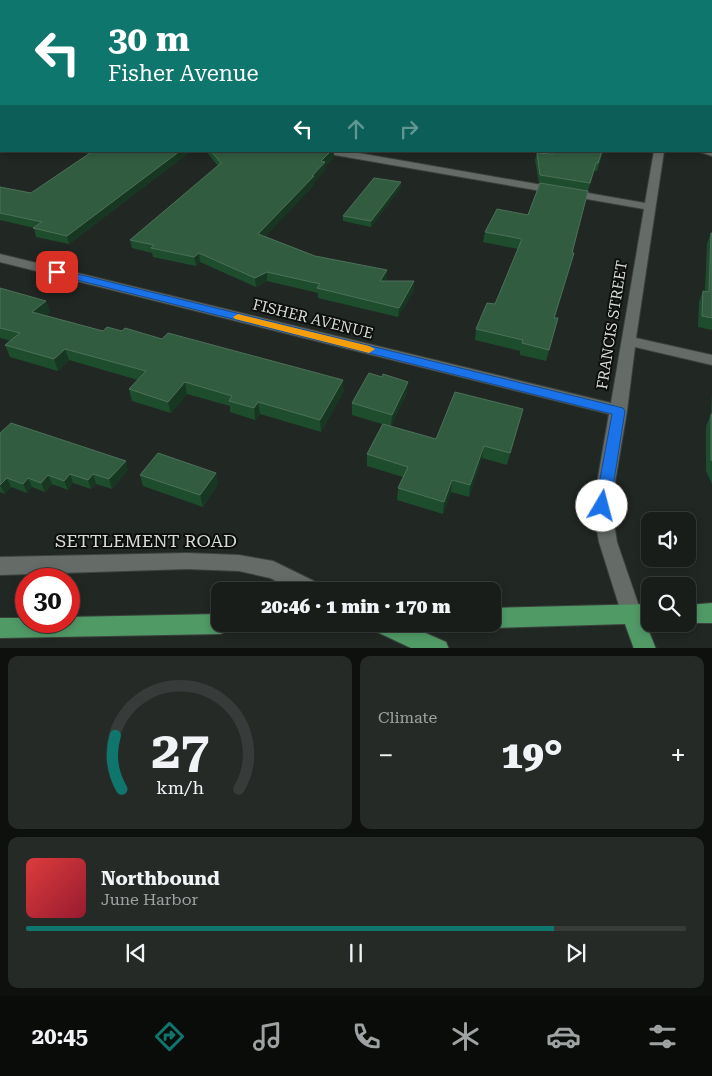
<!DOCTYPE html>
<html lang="en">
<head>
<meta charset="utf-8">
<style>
  body { margin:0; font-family:"Roboto Serif",serif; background:#262a27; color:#f1f3f6; height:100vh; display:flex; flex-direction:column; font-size:19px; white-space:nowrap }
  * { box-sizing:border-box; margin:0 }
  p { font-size:16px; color:#9fa2a2 }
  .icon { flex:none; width:28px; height:28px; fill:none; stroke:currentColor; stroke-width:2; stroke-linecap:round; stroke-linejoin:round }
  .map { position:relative; height:648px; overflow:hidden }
  .drawer { display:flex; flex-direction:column; gap:8px; padding:8px; background:#0e100e; flex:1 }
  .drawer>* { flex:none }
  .top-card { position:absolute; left:0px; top:0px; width:712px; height:152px; box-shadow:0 2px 8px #0003,0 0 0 1px #373b39; background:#0f766e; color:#fff; overflow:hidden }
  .fabs { position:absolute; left:641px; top:512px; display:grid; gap:10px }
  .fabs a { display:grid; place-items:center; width:55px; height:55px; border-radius:10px; background:#191d1a; box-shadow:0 2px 8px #0003,0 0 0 1px #373b39; font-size:25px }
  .speed { position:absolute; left:15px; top:568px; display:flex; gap:10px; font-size:25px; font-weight:700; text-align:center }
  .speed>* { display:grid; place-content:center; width:65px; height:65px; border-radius:50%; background:#191d1a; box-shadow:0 2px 8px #0003,0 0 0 1px #373b39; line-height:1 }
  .speed .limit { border:8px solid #d22; background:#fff; color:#111 }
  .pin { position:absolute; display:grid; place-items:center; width:42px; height:42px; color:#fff; margin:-21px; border-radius:10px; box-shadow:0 2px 8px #0006 }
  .me { position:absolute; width:55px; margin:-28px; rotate:8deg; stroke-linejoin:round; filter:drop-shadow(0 0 4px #0008) }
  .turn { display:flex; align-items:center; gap:18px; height:105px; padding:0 25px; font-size:22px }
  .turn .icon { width:65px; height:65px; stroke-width:2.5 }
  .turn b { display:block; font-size:35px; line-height:42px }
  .lanes { display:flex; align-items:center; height:48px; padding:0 25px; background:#0003; justify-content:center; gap:25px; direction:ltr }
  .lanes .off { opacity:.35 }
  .big { font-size:38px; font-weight:800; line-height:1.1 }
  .drawer .widget { flex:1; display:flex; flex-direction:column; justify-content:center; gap:8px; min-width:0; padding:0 18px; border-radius:10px; background:#262a27 }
  .drawer .dial { align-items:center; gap:0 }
  .dial svg { height:130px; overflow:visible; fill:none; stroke:#373b39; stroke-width:7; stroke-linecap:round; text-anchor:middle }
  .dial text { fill:#f1f3f6; stroke:none }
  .song { display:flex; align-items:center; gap:15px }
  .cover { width:60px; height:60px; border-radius:8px; background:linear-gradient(135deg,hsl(0 70% 55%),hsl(350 70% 35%)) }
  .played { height:5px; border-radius:2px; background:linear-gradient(90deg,#0f766e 80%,#373b39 80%) }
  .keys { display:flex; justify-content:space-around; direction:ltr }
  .heat { display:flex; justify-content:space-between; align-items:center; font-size:28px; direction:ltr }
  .drawer .tiles { flex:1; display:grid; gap:8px; grid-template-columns:1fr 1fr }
  .widget:last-child { grid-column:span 2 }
  .trip { position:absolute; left:211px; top:582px; width:290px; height:50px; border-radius:10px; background:#191d1a; box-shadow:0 2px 8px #0003,0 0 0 1px #373b39; font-weight:800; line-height:50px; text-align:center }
  .menu { display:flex; height:80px; justify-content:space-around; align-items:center; background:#0a0c0a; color:#9fa2a2 }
  .menu .icon { width:35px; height:35px }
  .menu .active { color:#0f766e }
  .menu b { font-size:22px; color:#f1f3f6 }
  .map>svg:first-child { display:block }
</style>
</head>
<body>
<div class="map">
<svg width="712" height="649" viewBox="0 0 712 649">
  <rect width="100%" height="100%" fill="#212723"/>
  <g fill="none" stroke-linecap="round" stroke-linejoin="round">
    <g stroke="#3c413d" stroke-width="2">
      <g id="minor">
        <rect x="711" y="9" width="1" height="4"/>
        <rect x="0" y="93" width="1" height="4"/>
        <polygon points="712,150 712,156 697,151 711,151"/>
        <polygon points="324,151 347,151 645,203 654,151 664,151 636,338 712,355 712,365 635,347 627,411 611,506 617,542 642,615 639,622 632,625 625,622 622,615 599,542 593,506 609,414 0,262 0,254 611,403 644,209 329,154"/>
        <polygon points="187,553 239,555 273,561 322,585 325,591 296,591 270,578 239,571 187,569 0,575 0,557"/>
      </g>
    </g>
    <g stroke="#3c413d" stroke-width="2">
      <g id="trunk">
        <polygon points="712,603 712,623 688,623 688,605"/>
        <polygon points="650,604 650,624 646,624 656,649 634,649 625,624 492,628 484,624 492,624 492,608"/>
        <polygon points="220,614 220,624 230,624 227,631 220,634 0,638 0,618 26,618 26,621 69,621 69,617"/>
        <polygon points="372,624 405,624 446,642 449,649 413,649 375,631"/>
      </g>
    </g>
    <use href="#minor" fill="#656c67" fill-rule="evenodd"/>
    <use href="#trunk" fill="#509a66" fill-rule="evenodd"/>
  </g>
  <g fill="#1e4d2e">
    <polygon points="712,82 712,116 711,114 711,85"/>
    <rect x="0" y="107" width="1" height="26"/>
    <polygon points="74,151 191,151 69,244 36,237 34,228 0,220 0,187 31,193 89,154"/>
    <polygon points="206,151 334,151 334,157 325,166 325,170 314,182 314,185 265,236 315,256 387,270 387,279 385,281 414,290 398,317 318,298 318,293 267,281 256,287 200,262 196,266 153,257 152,253 132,248 130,240 218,166"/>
    <polygon points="455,151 468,151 466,153"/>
    <polygon points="553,151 603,151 597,171 594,171 588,191 572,253 571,264 555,318 558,318 546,361 520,355 520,351 475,340 476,329 495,304 518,249 483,242 485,232 528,215 540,183 539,183 535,160 537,153 552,154"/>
    <polygon points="401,187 371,227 343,221 343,216"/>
    <polygon points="711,233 712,233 712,330 698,327 699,302 703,291 705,291 707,244"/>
    <polygon points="0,288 46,301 50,312 45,315 103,331 344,391 321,432 260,414 255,420 230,412 230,406 187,394 171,413 132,401 129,389 138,380 69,360 58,371 10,357 5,345 11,341 0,338"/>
    <polygon points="712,391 712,484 706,471 706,426 711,414"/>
    <polygon points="407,393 391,426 436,439 523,409 520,421 507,465 482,458 469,497 451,492 443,514 397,500 398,488 403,477 367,466 367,454 382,424 352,415 352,403"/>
    <polygon points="0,433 128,470 112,489 96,484 91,489 73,483 68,490 52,484 45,492 32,487 27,493 11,487 5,494 0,492"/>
    <polygon points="216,473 218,484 203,507 143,486 140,475"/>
  </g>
  <g fill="#173722">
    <polygon points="613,0 623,0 621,1 610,1"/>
    <polygon points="180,151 191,151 69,244 67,236"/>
    <polygon points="331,151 334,151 334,157 325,166 325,170 314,182 314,185 259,242 258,234 312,176 321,161"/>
    <polygon points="401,182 401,187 371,227 371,221"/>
    <polygon points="199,253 200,262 196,266 194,257"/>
    <polygon points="574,253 571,264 552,329 554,318"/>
    <polygon points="387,270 387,279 380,290 380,281"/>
    <polygon points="267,272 267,281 256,287 255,278"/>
    <polygon points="414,281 414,290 398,317 399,308"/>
    <polygon points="46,301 50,312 36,323 32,312"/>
    <polygon points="65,349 69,360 58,371 54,359"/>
    <polygon points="343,380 344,391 321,432 320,420"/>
    <polygon points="185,382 187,394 171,413 168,402"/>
    <polygon points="408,382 407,393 391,427 392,415"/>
    <polygon points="258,402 260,414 255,420 254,408"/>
    <polygon points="523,409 520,421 507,465 510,453"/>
    <polygon points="484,446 482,458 469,497 470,485"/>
    <polygon points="126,461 128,470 112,489 109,479"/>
    <polygon points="216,473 218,484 203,507 200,495"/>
    <polygon points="70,474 73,483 68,490 64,481"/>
    <polygon points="93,474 96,484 91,489 88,480"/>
    <polygon points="48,475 52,484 45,492 41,483"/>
    <polygon points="7,478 11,487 5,494 0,485"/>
    <polygon points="28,478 32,487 27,493 23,484"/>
    <polygon points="452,480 451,492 443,514 444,502"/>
  </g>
  <g fill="#325c40" stroke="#4c7058">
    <polygon points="0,0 613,0 610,1 1,1 1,90 0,88"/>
    <rect x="0" y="107" width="1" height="19"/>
    <polygon points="93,151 180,151 67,236 33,228 42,222 0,213 0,187 31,193"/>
    <polygon points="211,151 331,151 321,161 325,162 312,176 314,176 258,234 315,256 387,270 380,281 414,281 399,308 317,288 320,284 267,272 255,278 199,253 194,257 151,248 154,245 130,240 221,163"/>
    <polygon points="553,151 602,151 598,163 596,163 590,183 540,175 537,153 552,154"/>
    <polygon points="374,178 401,182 371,221 343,216"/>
    <polygon points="540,183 588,191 572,253 574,253 554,318 558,318 549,350 522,343 523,340 476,329 487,303 495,304 522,239 485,232 497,209 528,215"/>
    <polygon points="711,233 712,233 712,318 702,316 703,291 709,292"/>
    <polygon points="0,288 46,301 32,312 103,331 107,327 122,331 125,328 162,339 168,333 343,380 320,420 258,402 254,408 229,401 232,396 185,382 168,402 129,389 146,371 65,349 54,359 5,345 20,333 0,328"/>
    <polygon points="369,373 382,377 383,374 408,382 392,415 352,403"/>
    <polygon points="455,392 523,409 510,453 484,446 470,485 452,480 444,502 398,488 408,467 367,454 383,424 436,439"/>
    <polygon points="711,414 712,414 712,461 711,460"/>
    <polygon points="11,423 126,461 109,479 93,474 88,480 70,474 64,481 48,475 41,483 28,478 23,484 7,478 0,485 0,433"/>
    <polygon points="158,453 216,473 200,495 140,475"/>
  </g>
  <polygon fill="#1a73e8" stroke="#114b97" points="57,269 623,408 625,411 610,506 607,510 602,512 597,510 595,506 612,414 53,274 52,272"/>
  <polygon fill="#f59e0b" points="238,314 369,346 375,349 369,353 235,319 233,317"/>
  <g text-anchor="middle" stroke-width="4" stroke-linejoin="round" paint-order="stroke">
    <g font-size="15" fill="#d8dcd9" stroke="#0d0f0d">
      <text transform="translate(313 319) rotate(14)" y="5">FISHER AVENUE</text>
      <text transform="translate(612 325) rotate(-81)" y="5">FRANCIS STREET</text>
    </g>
    <g font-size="18" fill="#d8dcd9" stroke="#0d0f0d">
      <text x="146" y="547">SETTLEMENT ROAD</text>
    </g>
  </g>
</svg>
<div class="fabs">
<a><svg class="icon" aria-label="sound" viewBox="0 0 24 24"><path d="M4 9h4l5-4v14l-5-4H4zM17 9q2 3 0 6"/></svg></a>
<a><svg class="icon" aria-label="search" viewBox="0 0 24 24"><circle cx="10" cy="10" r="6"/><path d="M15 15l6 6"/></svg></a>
</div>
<div class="speed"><div class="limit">30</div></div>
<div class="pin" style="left:57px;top:272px;background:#d93025"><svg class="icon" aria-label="arrive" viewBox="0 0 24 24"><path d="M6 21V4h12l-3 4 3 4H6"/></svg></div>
<svg class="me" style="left:602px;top:506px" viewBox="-20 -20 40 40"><circle r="19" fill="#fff"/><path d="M0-13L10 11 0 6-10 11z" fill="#1a73e8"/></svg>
<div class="trip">20:46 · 1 min · 170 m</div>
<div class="top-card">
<div class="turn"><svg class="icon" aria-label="left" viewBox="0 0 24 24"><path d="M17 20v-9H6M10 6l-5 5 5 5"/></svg><div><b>30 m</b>Fisher Avenue</div></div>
<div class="lanes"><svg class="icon" aria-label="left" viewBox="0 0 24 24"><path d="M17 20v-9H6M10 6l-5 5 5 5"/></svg><svg class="icon off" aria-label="ahead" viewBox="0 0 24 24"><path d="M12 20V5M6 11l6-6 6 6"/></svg><svg class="icon off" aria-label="right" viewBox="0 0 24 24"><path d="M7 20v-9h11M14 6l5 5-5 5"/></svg></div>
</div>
</div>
<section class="drawer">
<div class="tiles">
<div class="widget dial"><svg viewBox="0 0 100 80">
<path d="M14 69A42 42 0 1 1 86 69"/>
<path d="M14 69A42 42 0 0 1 10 36" stroke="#0f766e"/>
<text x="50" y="56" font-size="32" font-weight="700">27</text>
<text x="50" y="72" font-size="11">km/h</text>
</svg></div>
<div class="widget"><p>Climate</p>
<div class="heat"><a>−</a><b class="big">19°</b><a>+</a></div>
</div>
<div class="widget">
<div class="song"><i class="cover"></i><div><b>Northbound</b><p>June Harbor</p></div></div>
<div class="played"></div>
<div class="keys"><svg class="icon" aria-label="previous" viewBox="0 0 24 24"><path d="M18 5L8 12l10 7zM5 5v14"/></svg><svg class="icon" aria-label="pause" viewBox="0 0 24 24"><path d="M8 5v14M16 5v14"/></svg><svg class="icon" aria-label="next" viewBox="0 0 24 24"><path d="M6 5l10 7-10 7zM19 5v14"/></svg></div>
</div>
</div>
</section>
<nav class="menu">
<b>20:45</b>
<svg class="icon active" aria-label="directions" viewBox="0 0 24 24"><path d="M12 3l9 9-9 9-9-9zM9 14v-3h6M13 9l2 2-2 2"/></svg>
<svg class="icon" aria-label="music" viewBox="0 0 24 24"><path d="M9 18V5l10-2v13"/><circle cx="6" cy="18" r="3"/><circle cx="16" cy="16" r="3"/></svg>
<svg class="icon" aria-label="phone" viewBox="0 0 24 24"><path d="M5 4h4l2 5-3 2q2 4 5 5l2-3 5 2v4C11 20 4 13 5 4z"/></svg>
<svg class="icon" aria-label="climate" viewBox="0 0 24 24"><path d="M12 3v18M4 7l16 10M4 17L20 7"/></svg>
<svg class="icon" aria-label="car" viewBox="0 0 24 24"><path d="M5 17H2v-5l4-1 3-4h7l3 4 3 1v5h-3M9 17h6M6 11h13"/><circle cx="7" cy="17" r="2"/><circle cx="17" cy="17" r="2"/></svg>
<svg class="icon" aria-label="filters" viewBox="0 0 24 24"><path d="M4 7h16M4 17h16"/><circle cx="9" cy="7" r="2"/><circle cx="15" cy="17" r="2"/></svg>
</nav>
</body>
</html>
